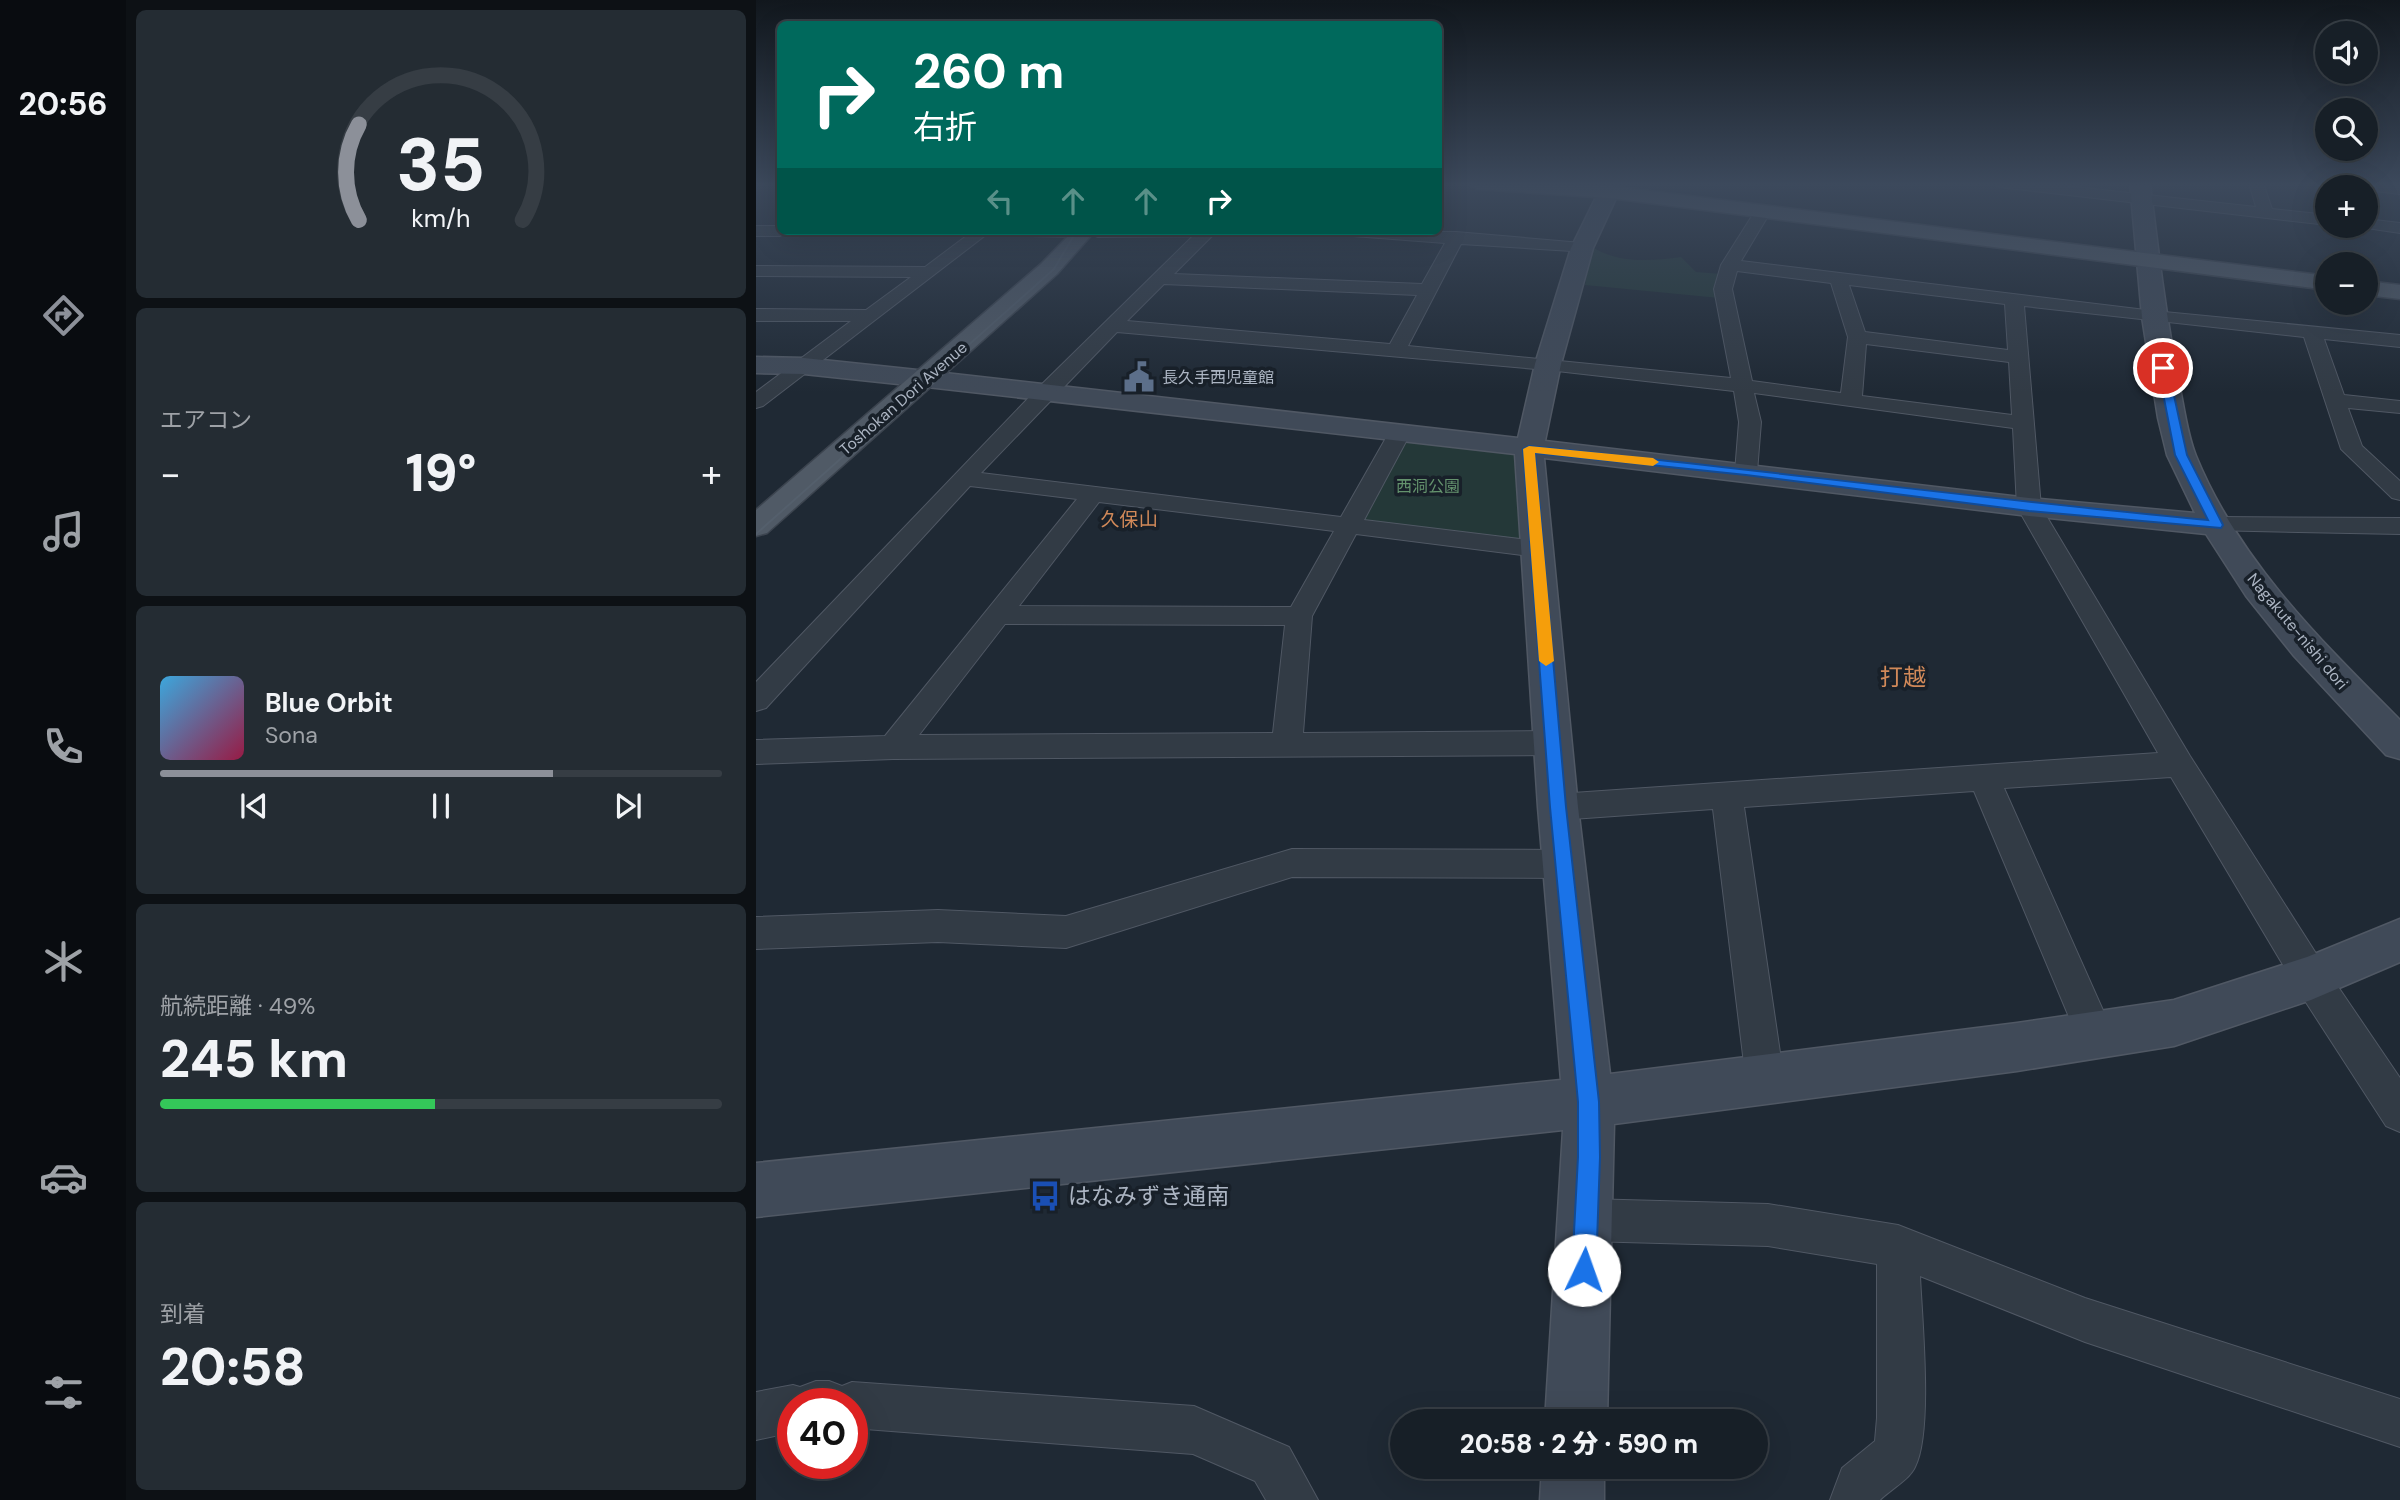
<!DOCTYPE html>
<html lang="ja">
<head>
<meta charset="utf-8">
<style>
  body { margin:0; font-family:"DM Sans","Noto Sans JP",sans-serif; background:#242c33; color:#f1f3f6; height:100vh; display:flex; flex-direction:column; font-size:26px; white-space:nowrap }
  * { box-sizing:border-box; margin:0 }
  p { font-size:23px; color:#9ea2a7 }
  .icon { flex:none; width:38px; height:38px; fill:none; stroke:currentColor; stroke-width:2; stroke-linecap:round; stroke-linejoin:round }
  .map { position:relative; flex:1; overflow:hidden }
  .drawer { display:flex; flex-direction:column; gap:10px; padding:10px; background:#0d1115; width:630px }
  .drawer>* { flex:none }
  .hud { position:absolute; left:21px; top:21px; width:665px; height:214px; border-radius:10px; box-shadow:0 7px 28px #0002,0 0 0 2px #363d44; background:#00695c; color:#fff; overflow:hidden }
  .buttons { position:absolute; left:1559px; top:21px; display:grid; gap:14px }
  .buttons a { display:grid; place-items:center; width:63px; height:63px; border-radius:50%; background:#171f27; box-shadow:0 7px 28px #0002,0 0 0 2px #363d44; font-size:35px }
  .speed { position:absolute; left:21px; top:1388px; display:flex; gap:14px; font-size:35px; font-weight:700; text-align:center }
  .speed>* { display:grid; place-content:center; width:91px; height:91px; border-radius:50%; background:#171f27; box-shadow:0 7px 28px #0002,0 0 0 2px #363d44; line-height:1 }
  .speed .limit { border:10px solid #d22; background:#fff; color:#111 }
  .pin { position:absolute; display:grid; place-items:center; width:60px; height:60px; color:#fff; margin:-30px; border:4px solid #fff; border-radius:50%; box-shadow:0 2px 7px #0007 }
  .me { position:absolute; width:77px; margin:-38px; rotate:3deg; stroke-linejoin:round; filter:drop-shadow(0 0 5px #0008) }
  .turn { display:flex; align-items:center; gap:24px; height:147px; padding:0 21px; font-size:32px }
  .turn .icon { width:91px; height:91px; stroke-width:2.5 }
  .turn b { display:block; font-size:49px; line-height:60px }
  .lanes { display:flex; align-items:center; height:66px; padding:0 21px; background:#0003; justify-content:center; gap:35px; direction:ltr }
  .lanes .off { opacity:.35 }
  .big { font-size:52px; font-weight:800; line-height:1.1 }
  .drawer .card { flex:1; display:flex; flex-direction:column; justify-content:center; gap:10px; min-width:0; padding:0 24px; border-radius:10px; background:#242c33 }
  .drawer .dial { align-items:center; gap:0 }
  .dial svg { height:182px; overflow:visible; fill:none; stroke:#363d44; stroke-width:7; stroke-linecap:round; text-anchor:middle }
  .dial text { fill:#f1f3f6; stroke:none }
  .song { display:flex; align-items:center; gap:21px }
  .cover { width:84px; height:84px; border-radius:10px; background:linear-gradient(135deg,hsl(200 70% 55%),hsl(340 70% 35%)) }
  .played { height:7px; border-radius:4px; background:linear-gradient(90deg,#8c9099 70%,#363d44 70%) }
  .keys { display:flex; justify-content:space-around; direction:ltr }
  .heat { display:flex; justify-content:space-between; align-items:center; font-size:38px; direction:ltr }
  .charge { height:10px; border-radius:5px; background:linear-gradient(90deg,#34c759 49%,#363d44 0) }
  .trip { position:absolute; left:634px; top:1409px; width:378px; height:70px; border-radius:35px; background:#171f27; box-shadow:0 7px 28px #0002,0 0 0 2px #363d44; font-weight:800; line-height:70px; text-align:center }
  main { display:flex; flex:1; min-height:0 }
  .menu { display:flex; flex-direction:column; width:126px; justify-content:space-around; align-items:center; background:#090c10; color:#9ea2a7 }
  .menu .icon { width:49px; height:49px }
  .menu .active { color:#8c9099 }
  .menu b { font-size:32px; color:#f1f3f6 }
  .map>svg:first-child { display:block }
</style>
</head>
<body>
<main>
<nav class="menu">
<b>20:56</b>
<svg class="icon active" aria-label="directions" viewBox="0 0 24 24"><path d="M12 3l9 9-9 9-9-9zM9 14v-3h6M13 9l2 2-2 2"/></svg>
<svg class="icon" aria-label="music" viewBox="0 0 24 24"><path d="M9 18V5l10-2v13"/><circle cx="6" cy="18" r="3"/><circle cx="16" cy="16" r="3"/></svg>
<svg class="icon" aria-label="phone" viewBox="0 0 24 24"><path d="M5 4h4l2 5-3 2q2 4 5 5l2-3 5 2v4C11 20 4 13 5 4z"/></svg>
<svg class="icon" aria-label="climate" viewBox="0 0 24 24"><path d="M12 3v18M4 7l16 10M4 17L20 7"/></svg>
<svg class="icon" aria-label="car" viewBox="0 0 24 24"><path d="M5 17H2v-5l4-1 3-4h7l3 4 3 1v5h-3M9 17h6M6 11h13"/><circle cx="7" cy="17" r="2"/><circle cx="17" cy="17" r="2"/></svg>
<svg class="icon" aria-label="filters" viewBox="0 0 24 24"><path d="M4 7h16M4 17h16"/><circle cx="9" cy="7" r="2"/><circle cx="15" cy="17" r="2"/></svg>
</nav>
<section class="drawer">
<div class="card dial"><svg viewBox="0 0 100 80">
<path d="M14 69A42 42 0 1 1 86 69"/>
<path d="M14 69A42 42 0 0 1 14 27" stroke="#8c9099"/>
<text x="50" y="56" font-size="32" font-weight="700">35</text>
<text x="50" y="72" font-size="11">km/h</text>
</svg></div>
<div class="card"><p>エアコン</p>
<div class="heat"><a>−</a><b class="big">19°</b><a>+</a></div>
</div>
<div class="card">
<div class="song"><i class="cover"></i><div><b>Blue Orbit</b><p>Sona</p></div></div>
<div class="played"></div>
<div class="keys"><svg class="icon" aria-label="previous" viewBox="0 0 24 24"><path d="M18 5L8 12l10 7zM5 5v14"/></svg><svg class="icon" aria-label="pause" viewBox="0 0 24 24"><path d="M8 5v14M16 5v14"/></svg><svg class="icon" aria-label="next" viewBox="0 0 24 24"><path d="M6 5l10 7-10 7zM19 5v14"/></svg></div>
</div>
<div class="card"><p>航続距離 · 49%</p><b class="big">245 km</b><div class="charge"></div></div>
<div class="card"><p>到着</p><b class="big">20:58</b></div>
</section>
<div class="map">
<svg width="1644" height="1500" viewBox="0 0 1644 1500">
  <rect width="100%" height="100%" fill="#1f2934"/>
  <g fill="#243838">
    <path d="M 836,247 C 864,264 894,261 925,257 L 940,272 L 966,274 L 963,298 L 829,285 Z"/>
    <polygon points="644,438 765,453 773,543 600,524"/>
  </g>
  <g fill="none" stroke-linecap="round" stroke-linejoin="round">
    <g stroke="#505864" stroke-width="2">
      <g id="street">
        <polygon points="1236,183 1283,183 1500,207 1493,183 1507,183 1516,209 1572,215 1572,225 1243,187"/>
        <polygon points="1580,183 1644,184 1644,194 1610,190 1610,187 1586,187"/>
        <path d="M 1007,206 L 1015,211 L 985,261 L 1398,311 L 1644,335 L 1644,347 L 1568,339 L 1588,395 L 1644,401 L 1644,413 L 1592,408 L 1606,446 L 1644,481 L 1644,500 L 1636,498 L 1585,449 L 1548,337 L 1268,306 L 1285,507 L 1434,756 L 1568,966 L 1644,1078 L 1644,1132 L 1630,1126 L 1542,990 L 1415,777 L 1248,788 L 1358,1035 L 1352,1048 L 1339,1053 L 1326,1048 L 1218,791 L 988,807 L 1028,1080 L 1023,1094 L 1009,1099 L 995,1094 L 990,1080 L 957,809 L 802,820 L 791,816 L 786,807 L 791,798 L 802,794 L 1402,753 L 1261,507 L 1257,428 L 998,393 L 1005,422 L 1001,472 L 998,477 L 982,477 L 979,472 L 983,422 L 978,391 L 792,370 L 361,332 L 225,473 L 585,517 L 635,429 L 651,429 L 654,434 L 608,520 L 781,541 L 790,543 L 793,549 L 790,555 L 781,557 L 600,534 L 556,616 L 547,733 L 797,731 L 807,735 L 812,743 L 807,751 L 797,755 L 137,759 L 0,764 L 0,740 L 129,736 L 321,499 L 214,486 L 10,708 L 0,711 L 0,682 L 282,388 L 437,236 L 342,237 L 335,234 L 328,237 L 274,236 L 266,231 L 494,231 L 486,236 L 456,236 L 418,274 L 666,284 L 689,243 L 597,236 L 589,231 L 700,232 L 826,243 L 832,244 L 834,248 L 832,252 L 705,244 L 652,346 L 975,378 L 958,289 L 965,265 L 1001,208 ZM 981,271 L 1075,283 L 1092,337 L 1085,393 L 996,381 L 976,289 ZM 408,284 L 661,295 L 634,344 L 371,321 ZM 1093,285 L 1249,304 L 1252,350 L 1109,332 ZM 1110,344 L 1253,362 L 1256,415 L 1106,396 ZM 343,502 L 578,531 L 535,607 L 263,606 ZM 249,624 L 529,625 L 517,733 L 163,735 Z"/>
        <polygon points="1610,219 1644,223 1644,233 1604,227 1610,226"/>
        <polygon points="0,226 24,226 24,231 32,231 24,236 0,236"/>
        <polygon points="217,231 235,231 7,406 0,408 0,392 95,321 0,321 0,309 110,310 155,277 0,276 0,266 169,267"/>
        <polygon points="1460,517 1644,518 1644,534 1452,530 1448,525 1452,520"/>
        <polygon points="536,849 809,850 821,854 825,864 821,874 809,878 536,877 310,948 182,942 0,949 0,917 182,910 310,916"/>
        <path d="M 831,1199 L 1012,1204 L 1142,1225 L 1329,1298 L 1644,1399 L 1644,1447 L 1329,1342 L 1164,1276 C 1166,1320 1177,1432 1159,1467 C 1153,1480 1134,1490 1124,1500 L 1074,1500 L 1086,1468 L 1119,1441 L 1121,1418 L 1121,1264 L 1012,1246 L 831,1241 L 816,1235 L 810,1220 L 816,1205 Z"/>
        <polygon points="60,1381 73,1381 86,1386 96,1382 438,1406 533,1447 562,1500 510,1500 499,1481 437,1454 96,1428 96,1404 37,1404 37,1432 0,1440 0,1392 37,1385 44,1387"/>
      </g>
    </g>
    <g stroke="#505864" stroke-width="3">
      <g id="secondary">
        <path d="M 847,183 L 867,183 L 837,248 L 805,364 L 789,441 L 1273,498 L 1439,513 L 1411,455 L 1402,418 L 1386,317 L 1374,183 L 1394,183 C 1402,250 1410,317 1423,383 C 1428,407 1431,434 1440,456 C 1483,561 1565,641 1644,720 L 1644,759 L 1630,755 L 1538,656 L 1490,596 L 1450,534 L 1273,516 L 788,458 L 822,807 L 854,1074 L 1261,1023 L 1418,1000 L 1551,957 L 1644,919 L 1644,962 L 1555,1000 L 1418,1046 L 1261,1071 L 858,1124 L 851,1421 L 789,1421 L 807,1130 L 0,1217 L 0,1163 L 805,1080 L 782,807 L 759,454 L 180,388 L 48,374 L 0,373 L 0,357 L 48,358 L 180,372 L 762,438 L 779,364 L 815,248 Z"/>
        <polygon points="786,1466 848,1466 848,1500 784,1500"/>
      </g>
    </g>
    <g stroke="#3c444f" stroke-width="3">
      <g id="primary">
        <polygon points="711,183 854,186 1572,276 1572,290 854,198 721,189"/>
        <polygon points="317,231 339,231 301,274 11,533 0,536 0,510 285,264"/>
        <polygon points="1610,281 1644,285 1644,299 1610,295"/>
      </g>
    </g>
    <use href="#street" fill="#323b45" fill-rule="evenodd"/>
    <use href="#secondary" fill="#404a58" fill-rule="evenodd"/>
    <use href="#primary" fill="#505a66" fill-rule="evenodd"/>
    <polyline stroke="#545f6c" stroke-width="2" points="0,534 298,269 317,237 317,231"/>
  </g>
  <linearGradient id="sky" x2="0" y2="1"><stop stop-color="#11171d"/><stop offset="0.47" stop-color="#3c495c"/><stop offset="1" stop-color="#3c495c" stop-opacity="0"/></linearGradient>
  <rect width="1644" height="393" fill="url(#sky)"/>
  <path fill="#1a73e8" stroke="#114b97" stroke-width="2" d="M 1407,364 L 1412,368 L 1431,455 L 1467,525 L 1465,528 L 1273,511 L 990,475 L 779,453 L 810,807 L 843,1102 L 844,1157 L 840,1270 L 836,1278 L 828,1282 L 820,1278 L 816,1270 L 822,1157 L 822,1102 L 794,807 L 767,449 L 773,446 C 999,469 1225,499 1452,520 L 1419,455 L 1402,368 Z"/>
  <polygon fill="#f59e0b" points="773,446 897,458 903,462 897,466 779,453 798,661 790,666 783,661 767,449"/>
  <defs>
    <g id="civic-bare" transform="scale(2.415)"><path d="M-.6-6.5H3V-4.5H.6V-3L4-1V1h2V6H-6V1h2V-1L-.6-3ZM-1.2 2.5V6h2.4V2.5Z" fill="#5c6f8a" stroke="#182029" stroke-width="2.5" paint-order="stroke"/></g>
    <g id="bus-bare" transform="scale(2.415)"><path d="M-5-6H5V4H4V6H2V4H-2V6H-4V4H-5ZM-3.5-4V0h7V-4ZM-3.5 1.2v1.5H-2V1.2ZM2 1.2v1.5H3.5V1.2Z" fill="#1a4fb4" stroke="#182029" stroke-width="2.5" paint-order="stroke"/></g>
  </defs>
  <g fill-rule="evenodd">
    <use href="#civic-bare" x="383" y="377"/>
    <use href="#bus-bare" x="289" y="1196"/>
  </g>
  <g text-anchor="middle" stroke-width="7" stroke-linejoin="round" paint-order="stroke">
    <g font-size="16" fill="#acb5c3" stroke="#182029" text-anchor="start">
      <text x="406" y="383">長久手西児童館</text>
    </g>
    <g font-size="16" fill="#acb5c3" stroke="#182029">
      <text transform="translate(147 398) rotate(-41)" y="6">Toshokan Dori Avenue</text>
      <text transform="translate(1542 631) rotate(50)" y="6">Nagakute-nishi dori</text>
    </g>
    <g font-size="16" fill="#64926d" stroke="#182029">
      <text x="672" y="492">西洞公園</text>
    </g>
    <g font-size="19" fill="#d18959" stroke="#182029">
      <text x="373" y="526">久保山</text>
    </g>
    <g font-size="23" fill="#d18959" stroke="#182029">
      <text x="1147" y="685">打越</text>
    </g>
    <g font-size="23" fill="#acb5c3" stroke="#182029" text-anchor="start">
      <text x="312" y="1204">はなみずき通南</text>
    </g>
  </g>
</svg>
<div class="buttons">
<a><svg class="icon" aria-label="sound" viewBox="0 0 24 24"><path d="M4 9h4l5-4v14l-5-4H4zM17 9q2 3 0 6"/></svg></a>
<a><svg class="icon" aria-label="search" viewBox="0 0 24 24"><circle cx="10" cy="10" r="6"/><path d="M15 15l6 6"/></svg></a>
<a>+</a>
<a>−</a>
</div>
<div class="speed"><div class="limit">40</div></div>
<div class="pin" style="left:1407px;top:368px;background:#d93025"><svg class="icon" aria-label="arrive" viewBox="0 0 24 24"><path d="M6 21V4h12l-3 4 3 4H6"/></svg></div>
<svg class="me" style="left:828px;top:1270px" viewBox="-20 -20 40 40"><circle r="19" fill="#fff"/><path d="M0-13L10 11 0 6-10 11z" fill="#1a73e8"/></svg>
<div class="trip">20:58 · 2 分 · 590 m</div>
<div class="hud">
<div class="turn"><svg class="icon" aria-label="right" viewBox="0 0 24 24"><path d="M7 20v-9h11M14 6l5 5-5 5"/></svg><div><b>260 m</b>右折</div></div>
<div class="lanes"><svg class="icon off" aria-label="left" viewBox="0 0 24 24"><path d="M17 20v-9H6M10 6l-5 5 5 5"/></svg><svg class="icon off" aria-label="ahead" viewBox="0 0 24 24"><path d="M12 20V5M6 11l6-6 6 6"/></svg><svg class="icon off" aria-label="ahead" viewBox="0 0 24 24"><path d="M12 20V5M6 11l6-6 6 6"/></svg><svg class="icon" aria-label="right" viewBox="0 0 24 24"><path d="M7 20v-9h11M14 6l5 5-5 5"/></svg></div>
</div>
</div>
</main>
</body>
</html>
